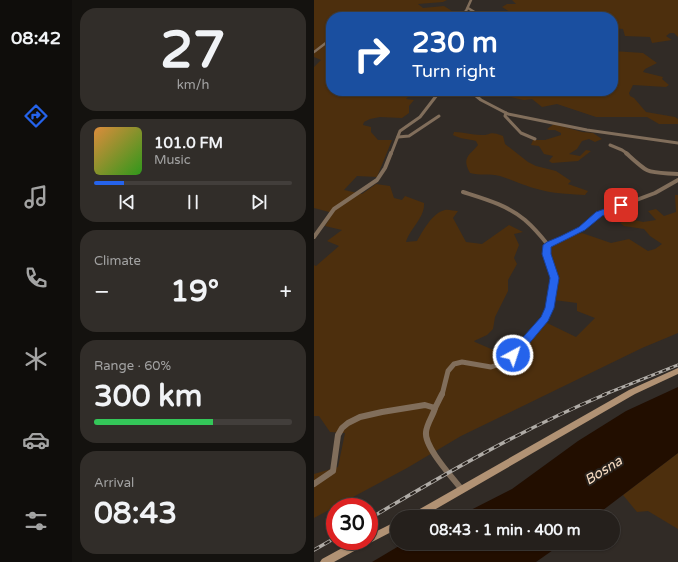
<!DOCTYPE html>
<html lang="en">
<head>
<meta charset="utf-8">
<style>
  body { margin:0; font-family:"Varela Round",sans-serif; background:#312d29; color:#f1f3f6; height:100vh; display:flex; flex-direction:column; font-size:15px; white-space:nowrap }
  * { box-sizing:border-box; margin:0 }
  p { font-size:13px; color:#a3a3a3 }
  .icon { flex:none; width:22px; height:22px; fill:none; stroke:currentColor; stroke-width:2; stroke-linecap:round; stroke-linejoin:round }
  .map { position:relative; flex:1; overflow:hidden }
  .sheet { display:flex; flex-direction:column; gap:8px; padding:8px; background:#14120f; width:242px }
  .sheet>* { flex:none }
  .top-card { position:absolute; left:12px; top:12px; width:292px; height:84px; border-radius:16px; box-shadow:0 1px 3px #0004,0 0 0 1px #423e3b; background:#1a4fa0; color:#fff; overflow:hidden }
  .speed { position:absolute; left:12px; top:498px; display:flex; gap:8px; font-size:20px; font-weight:700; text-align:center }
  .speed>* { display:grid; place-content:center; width:52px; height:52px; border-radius:50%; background:#25201c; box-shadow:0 1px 3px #0004,0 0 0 1px #423e3b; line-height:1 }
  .speed .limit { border:6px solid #d22; background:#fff; color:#111 }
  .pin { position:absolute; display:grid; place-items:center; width:34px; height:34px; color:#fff; margin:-17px; border-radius:8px; box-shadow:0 2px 6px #0006 }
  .me { position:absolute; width:44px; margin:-22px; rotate:40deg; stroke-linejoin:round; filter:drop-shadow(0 0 3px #0008) }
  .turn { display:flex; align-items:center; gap:14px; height:84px; padding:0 20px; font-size:18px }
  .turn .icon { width:52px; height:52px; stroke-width:2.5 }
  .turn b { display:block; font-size:28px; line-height:34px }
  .big { font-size:30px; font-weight:800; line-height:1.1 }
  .sheet .tile { flex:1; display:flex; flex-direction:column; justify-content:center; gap:6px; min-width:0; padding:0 14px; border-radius:16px; background:#312d29 }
  .sheet .dial { align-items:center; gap:0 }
  .dial b { font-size:52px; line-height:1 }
  .song { display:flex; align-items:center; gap:12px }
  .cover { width:48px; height:48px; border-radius:6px; background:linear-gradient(135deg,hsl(30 70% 55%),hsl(110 70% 35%)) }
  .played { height:4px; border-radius:2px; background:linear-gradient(90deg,#2563eb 15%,#423e3b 15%) }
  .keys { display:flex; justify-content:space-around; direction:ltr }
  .heat { display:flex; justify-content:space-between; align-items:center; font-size:22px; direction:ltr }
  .charge { height:6px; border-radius:3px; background:linear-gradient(90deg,#34c759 60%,#423e3b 0) }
  .trip { position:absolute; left:76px; top:510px; width:230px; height:40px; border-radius:20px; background:#25201c; box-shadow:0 1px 3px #0004,0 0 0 1px #423e3b; font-weight:800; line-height:40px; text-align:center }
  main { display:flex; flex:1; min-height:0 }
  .tabs { display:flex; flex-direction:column; width:72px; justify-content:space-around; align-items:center; background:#0f0d0b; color:#a3a3a3 }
  .tabs .icon { width:28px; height:28px }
  .tabs .active { color:#2563eb }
  .tabs b { font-size:18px; color:#f1f3f6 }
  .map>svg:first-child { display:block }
</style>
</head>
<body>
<main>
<nav class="tabs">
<b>08:42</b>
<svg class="icon active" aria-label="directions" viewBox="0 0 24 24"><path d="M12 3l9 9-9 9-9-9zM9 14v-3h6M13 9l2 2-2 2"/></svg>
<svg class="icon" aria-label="music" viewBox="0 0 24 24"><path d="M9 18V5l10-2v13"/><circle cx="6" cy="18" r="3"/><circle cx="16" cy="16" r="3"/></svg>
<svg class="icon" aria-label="phone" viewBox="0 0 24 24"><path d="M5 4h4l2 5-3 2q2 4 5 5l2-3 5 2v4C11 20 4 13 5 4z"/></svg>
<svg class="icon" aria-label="climate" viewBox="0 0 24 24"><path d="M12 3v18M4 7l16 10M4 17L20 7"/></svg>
<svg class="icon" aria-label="car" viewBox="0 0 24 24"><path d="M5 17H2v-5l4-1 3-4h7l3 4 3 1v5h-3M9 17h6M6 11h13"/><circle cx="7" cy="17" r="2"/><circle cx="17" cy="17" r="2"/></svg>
<svg class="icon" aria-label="filters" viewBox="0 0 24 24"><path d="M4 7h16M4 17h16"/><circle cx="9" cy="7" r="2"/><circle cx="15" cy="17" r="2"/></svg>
</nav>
<section class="sheet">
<div class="tile dial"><b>27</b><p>km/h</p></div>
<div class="tile">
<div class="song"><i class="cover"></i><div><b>101.0 FM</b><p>Music</p></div></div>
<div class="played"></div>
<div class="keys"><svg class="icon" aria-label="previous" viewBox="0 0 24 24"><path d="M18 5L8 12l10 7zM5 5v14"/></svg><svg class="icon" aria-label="pause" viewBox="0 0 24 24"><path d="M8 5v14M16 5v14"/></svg><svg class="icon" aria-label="next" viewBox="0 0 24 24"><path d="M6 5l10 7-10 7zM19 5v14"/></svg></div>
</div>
<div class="tile"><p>Climate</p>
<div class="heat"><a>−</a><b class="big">19°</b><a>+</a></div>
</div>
<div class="tile"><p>Range · 60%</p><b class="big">300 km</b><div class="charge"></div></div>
<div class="tile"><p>Arrival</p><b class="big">08:43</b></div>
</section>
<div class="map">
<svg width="364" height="562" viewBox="0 0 364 562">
  <rect width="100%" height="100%" fill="#312b26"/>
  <g fill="#4d2f0d">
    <path d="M 0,0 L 133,0 L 129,2 L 104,4 L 109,8 L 130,6 L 138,11 L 110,17 L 17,17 L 17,91 L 100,91 L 92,99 L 100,100 L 95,106 L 95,113 L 88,118 L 66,117 L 56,119 L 50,122 L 49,125 L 57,127 L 57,132 L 64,140 L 78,140 L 63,177 L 43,176 L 30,190 L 48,194 L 62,184 L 76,186 L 80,198 L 88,200 L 91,196 L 110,203 C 111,218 96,228 92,242 L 103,241 C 109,231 118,213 131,210 C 134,209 140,211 144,211 L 139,218 L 152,242 L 168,244 L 195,225 L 209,232 L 200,234 L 205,245 L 200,258 L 203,264 L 194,280 L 194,291 L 181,317 L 179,329 L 173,335 L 160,341 L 161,342 L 200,359 L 231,322 L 262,337 L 281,318 L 263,311 L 263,303 L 240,300 L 243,278 L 234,251 L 237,245 L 259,235 L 268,233 L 297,243 L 315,239 L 334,251 L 341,249 L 348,244 L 336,236 L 330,229 L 310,226 L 306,223 L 316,219 L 329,222 L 342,220 L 334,211 L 342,209 L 350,216 L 362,212 L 361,195 L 364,195 L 364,333 L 328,348 L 147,436 L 93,468 L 0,518 L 0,474 L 24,467 L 31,433 L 16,432 L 5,416 L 0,416 L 0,265 L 2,266 L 25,246 L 13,241 L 28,230 L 11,226 L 19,213 L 0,208 L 0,67 L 7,60 L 0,57 Z"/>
    <polygon points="198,0 364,0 364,37 360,33 356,33 352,36 358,40 338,43 336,37 311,36 309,29 299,28 299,17 204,17 188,7 193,4 202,4"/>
    <polygon points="299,51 329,53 343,63 331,69 329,72 349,77 348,79 355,85 352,87 319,85 315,93 316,96 320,98 332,112 361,117 364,119 364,124 345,124 333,117 282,117 243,104 228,107 218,99 210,100 187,95 192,91 258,91 284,97 291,91 299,91"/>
    <polygon points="240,124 268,132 279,133 288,139 281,142 275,139 268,141 263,149 255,154 266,156 272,150 277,151 264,161 238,163 235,161 239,156 230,154 225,146 217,145 219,140 231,140 247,135 247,133 241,130 235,130 233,129"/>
    <path d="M 140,132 C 150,132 157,135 167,135 C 177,136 174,130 189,136 L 191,144 L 214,162 L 222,166 L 242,171 L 257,181 L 254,184 L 274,191 L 271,195 C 258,194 244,194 231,191 C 215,188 201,181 186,176 C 176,173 165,176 156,173 C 147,157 156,155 164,145 L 162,141 C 155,139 146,139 139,135 Z"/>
    <polygon points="364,453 364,529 334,511 323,512 309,495"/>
  </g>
  <g fill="#220e00">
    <polygon points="364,387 364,453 280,517 143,517 198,489 264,441 312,411"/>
    <polygon points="90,543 249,543 222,562 58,562"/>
  </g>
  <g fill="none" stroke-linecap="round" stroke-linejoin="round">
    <g stroke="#816e5b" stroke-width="2.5">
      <polyline points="154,8 162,13 156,17"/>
      <polyline points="144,17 152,11 157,0"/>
      <polyline points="0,52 17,39"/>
    </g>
    <g stroke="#816e5b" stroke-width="3">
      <polyline points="156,91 167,100 194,114 273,130 364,143"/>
      <polyline points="192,113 191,116 207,133 221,139"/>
      <polyline points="84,137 95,136 125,116"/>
      <polyline points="296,145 308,150 314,154"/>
      <polyline points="77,154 86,131 106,117 126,91"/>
    </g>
    <g stroke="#816e5b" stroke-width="4">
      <path d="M 312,153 C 336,175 332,172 364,174"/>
      <path d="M 149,192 C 171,199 193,205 211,220 C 219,227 227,236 234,245"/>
      <polyline points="0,237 20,209 63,180 71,168 77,153"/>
      <polyline points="234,261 232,254 234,245 259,234 285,214 341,193 364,180"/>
    </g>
    <polyline stroke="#816e5b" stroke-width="5" points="128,395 134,371 140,364 148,362 177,367 192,362 231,318 235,308 240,278 234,260"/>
    <g stroke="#816e5b" stroke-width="6">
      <path d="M 121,408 C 119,416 113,423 112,432 C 110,447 139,478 148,490"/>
      <polyline points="0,484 19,471 24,435 28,428 34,423 46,417 68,412 111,405 121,408 128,394"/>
    </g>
    <g fill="#b19274" fill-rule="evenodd">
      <polygon points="364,368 364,374 321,394 108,517 96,517 97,514 315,390"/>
      <polygon points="83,521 83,529 58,542 54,543 53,544 20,562 6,562 8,559 41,541 55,541 55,535"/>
    </g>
    <g stroke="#afaba6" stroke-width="3">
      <polyline id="rail-far1" points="289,395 364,365"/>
    </g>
    <g stroke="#afaba6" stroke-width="3.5">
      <g id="rail">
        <path d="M 55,519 C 132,473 209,429 292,394"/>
        <polyline points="0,550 21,538"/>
      </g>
    </g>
    <use href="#rail-far1" stroke="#27211c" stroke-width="1.5" stroke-dasharray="4" stroke-linecap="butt"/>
    <use href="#rail" stroke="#27211c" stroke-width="2" stroke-dasharray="6" stroke-linecap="butt"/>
  </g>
  <polygon fill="#2563eb" stroke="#184099" points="307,203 311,205 309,207 288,216 271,230 237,247 237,254 245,278 240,308 234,321 203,358 195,358 194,355 195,353 227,317 231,308 236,278 228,254 229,245 233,242 247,236 265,227 282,212"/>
  <g text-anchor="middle" stroke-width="4" stroke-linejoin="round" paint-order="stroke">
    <g font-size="14" font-style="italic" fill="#f7dcc3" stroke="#27211c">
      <text transform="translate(289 470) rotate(-32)" y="5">Bosna</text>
    </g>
  </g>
</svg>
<div class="speed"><div class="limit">30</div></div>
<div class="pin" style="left:307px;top:205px;background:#d93025"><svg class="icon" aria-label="arrive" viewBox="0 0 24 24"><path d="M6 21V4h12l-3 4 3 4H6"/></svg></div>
<svg class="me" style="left:199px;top:355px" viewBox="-20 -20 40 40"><circle r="17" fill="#2563eb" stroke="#fff" stroke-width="3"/><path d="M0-11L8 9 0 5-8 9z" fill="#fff"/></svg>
<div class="trip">08:43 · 1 min · 400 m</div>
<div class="top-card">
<div class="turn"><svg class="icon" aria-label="right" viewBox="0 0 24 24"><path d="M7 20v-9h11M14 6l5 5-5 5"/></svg><div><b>230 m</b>Turn right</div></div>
</div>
</div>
</main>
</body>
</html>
